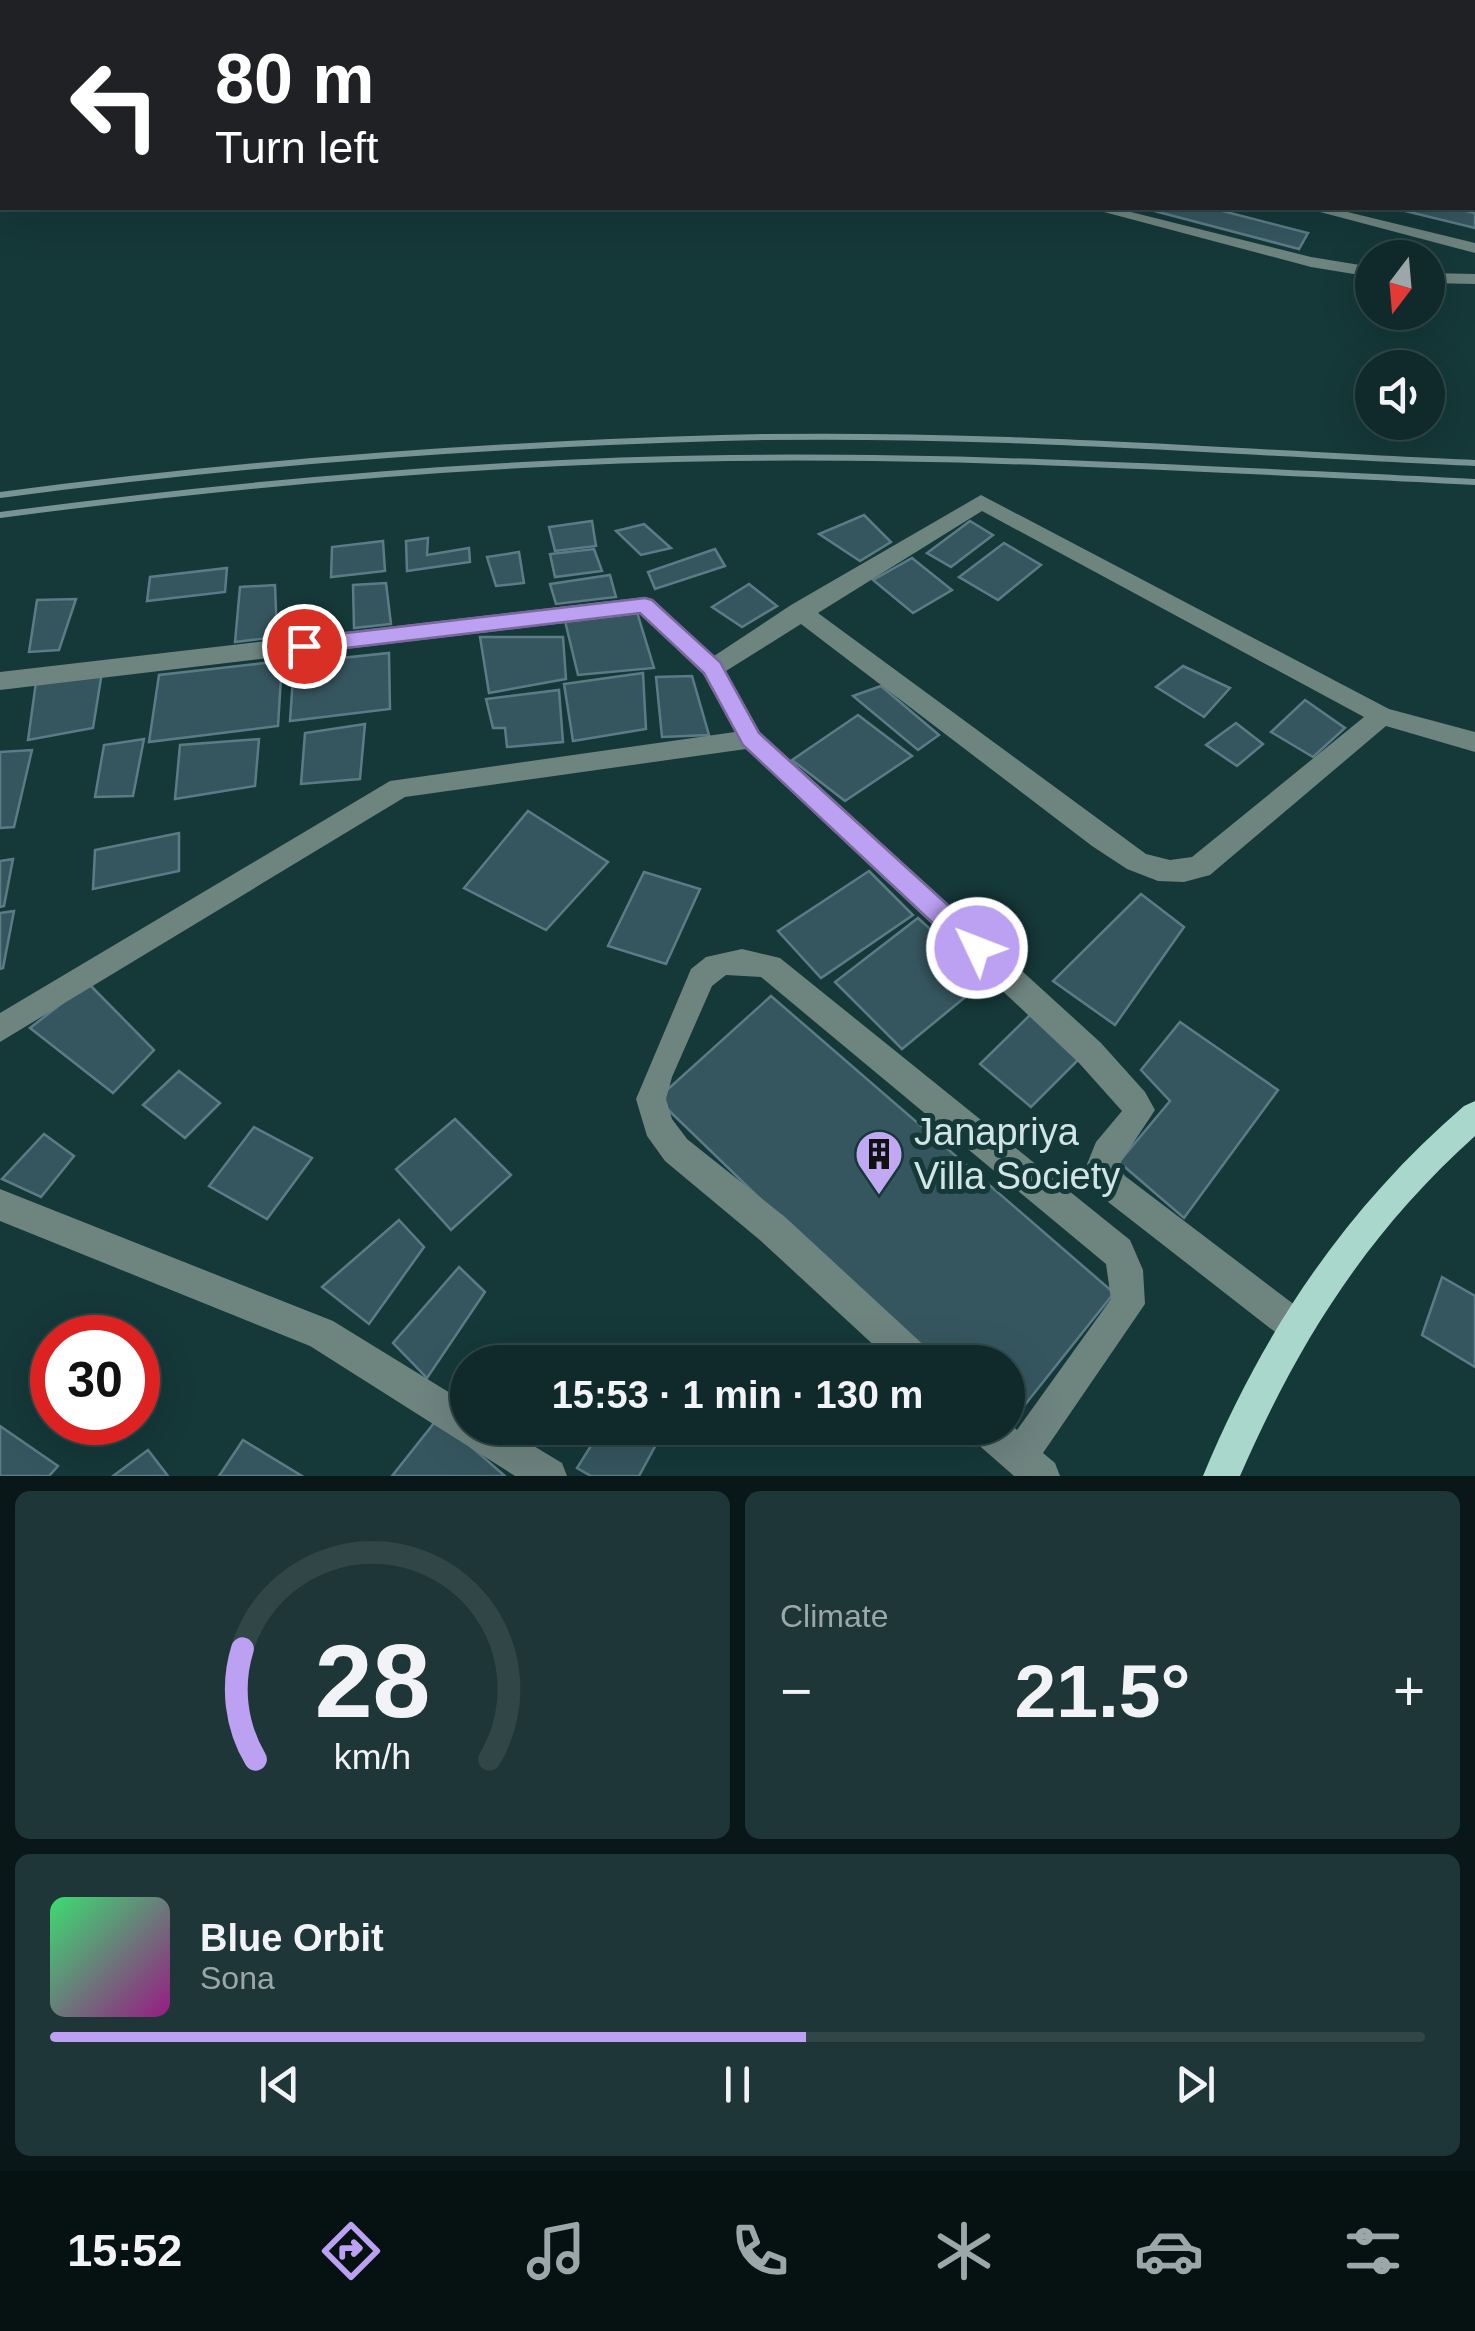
<!DOCTYPE html>
<html lang="en">
<head>
<meta charset="utf-8">
<style>
  body { margin:0; font-family:Arial,sans-serif; background:#1e3637; color:#f1f3f6; height:100vh; display:flex; flex-direction:column; font-size:38px; white-space:nowrap }
  * { box-sizing:border-box; margin:0 }
  p { font-size:32px; color:#9ca7a9 }
  .icon { flex:none; width:55px; height:55px; fill:none; stroke:currentColor; stroke-width:2; stroke-linecap:round; stroke-linejoin:round }
  .map { position:relative; height:1476px; overflow:hidden }
  .side { display:flex; flex-direction:column; gap:15px; padding:15px; background:#091718; flex:1 }
  .side>* { flex:none }
  .hud { position:absolute; left:0px; top:0px; width:1475px; height:210px; box-shadow:0 10px 40px #0002,0 0 0 2px #304647; background:#202124; color:#fff; overflow:hidden }
  .needle { width:65px; rotate:196deg }
  .buttons { position:absolute; left:1355px; top:240px; display:grid; gap:20px }
  .buttons a { display:grid; place-items:center; width:90px; height:90px; border-radius:50%; background:#102a2b; box-shadow:0 10px 40px #0002,0 0 0 2px #304647; font-size:50px }
  .speed { position:absolute; left:30px; top:1315px; display:flex; gap:20px; font-size:50px; font-weight:700; text-align:center }
  .speed>* { display:grid; place-content:center; width:130px; height:130px; border-radius:50%; background:#102a2b; box-shadow:0 10px 40px #0002,0 0 0 2px #304647; line-height:1 }
  .speed .limit { border:15px solid #d22; background:#fff; color:#111 }
  .pin { position:absolute; display:grid; place-items:center; width:85px; height:85px; color:#fff; margin:-42px; border:5px solid #fff; border-radius:50%; box-shadow:0 2px 10px #0007 }
  .me { position:absolute; width:110px; margin:-55px; rotate:313deg; stroke-linejoin:round; filter:drop-shadow(0 0 8px #0008) }
  .turn { display:flex; align-items:center; gap:35px; height:210px; padding:0 50px; font-size:45px }
  .turn .icon { width:130px; height:130px; stroke-width:2.5 }
  .turn b { display:block; font-size:70px; line-height:85px }
  .big { font-size:75px; font-weight:700; line-height:1.1 }
  .side .card { flex:1; display:flex; flex-direction:column; justify-content:center; gap:15px; min-width:0; padding:0 35px; border-radius:15px; background:#1e3637 }
  .side .dial { align-items:center; gap:0 }
  .dial svg { height:260px; overflow:visible; fill:none; stroke:#304647; stroke-width:7; stroke-linecap:round; text-anchor:middle }
  .dial text { fill:#f1f3f6; stroke:none }
  .song { display:flex; align-items:center; gap:30px }
  .cover { width:120px; height:120px; border-radius:15px; background:linear-gradient(135deg,hsl(140 70% 55%),hsl(310 70% 35%)) }
  .played { height:10px; border-radius:5px; background:linear-gradient(90deg,#bca0f2 55%,#304647 55%) }
  .keys { display:flex; justify-content:space-around; direction:ltr }
  .heat { display:flex; justify-content:space-between; align-items:center; font-size:55px; direction:ltr }
  .side .tiles { flex:1; display:grid; gap:15px; grid-template-columns:1fr 1fr }
  .card:last-child { grid-column:span 2 }
  .trip { position:absolute; left:450px; top:1345px; width:575px; height:100px; border-radius:50px; background:#102a2b; box-shadow:0 10px 40px #0002,0 0 0 2px #304647; font-weight:700; line-height:100px; text-align:center }
  .tab-bar { display:flex; height:160px; justify-content:space-around; align-items:center; background:#061111; color:#9ca7a9 }
  .tab-bar .icon { width:70px; height:70px }
  .tab-bar .on { color:#bca0f2 }
  .tab-bar b { font-size:45px; color:#f1f3f6 }
  .map>svg:first-child { display:block }
</style>
</head>
<body>
<div class="map">
<svg width="1475" height="1476" viewBox="0 0 1475 1476">
  <rect width="100%" height="100%" fill="#153839"/>
  <g fill="#36565f" stroke="#5b7c86" stroke-width="2.5">
    <polygon points="1143,208 1211,208 1308,233 1299,249"/>
    <polygon points="1393,208 1453,208 1475,213 1475,228"/>
    <polygon points="864,515 891,542 860,561 819,534"/>
    <polygon points="592,521 596,546 555,551 549,527"/>
    <polygon points="970,521 993,535 951,567 927,553"/>
    <polygon points="644,524 671,548 641,555 616,531"/>
    <polygon points="428,538 427,555 469,548 470,562 407,571 406,541"/>
    <polygon points="383,541 385,571 331,577 332,547"/>
    <polygon points="1004,543 1041,565 998,600 959,577"/>
    <polygon points="594,549 602,571 555,577 550,554"/>
    <polygon points="715,549 725,566 655,589 648,572"/>
    <polygon points="519,552 524,583 496,586 487,557"/>
    <polygon points="912,558 952,590 913,613 873,580"/>
    <polygon points="227,568 225,592 147,601 150,577"/>
    <polygon points="610,575 616,597 556,604 550,584"/>
    <polygon points="386,583 391,624 354,628 353,585"/>
    <polygon points="749,584 777,606 742,627 712,607"/>
    <polygon points="275,585 277,637 235,642 240,587"/>
    <polygon points="76,599 59,650 29,652 37,600"/>
    <polygon points="637,612 654,668 578,675 565,621"/>
    <polygon points="480,637 563,637 566,679 489,693"/>
    <polygon points="389,653 390,709 290,721 294,663"/>
    <polygon points="282,661 278,726 149,742 159,675"/>
    <polygon points="1183,666 1230,688 1204,717 1156,687"/>
    <polygon points="102,672 93,728 28,740 36,682"/>
    <polygon points="643,673 646,729 573,741 564,684"/>
    <polygon points="692,676 709,735 662,737 656,677"/>
    <polygon points="881,686 939,735 918,750 853,696"/>
    <polygon points="559,690 563,742 507,747 505,728 493,728 486,699"/>
    <polygon points="1305,700 1345,728 1313,757 1271,732"/>
    <polygon points="858,715 912,756 845,801 792,760"/>
    <polygon points="1236,723 1263,744 1237,766 1206,745"/>
    <polygon points="365,724 360,779 301,784 305,733"/>
    <polygon points="144,739 133,796 95,797 104,745"/>
    <polygon points="259,739 255,786 175,799 180,745"/>
    <polygon points="32,750 14,827 0,828 0,752"/>
    <polygon points="528,811 608,862 546,930 464,888"/>
    <polygon points="179,833 179,871 93,889 95,850"/>
    <polygon points="13,859 4,906 0,907 0,861"/>
    <polygon points="869,871 913,915 821,978 778,931"/>
    <polygon points="644,872 700,889 666,964 608,946"/>
    <polygon points="1141,894 1184,927 1115,1025 1053,981"/>
    <polygon points="14,911 3,968 0,969 0,913"/>
    <polygon points="918,918 986,980 902,1049 835,982"/>
    <polygon points="88,983 154,1050 113,1093 30,1028"/>
    <polygon points="771,996 1114,1293 1008,1426 1008,1362 929,1362 657,1099"/>
    <polygon points="1030,1015 1081,1057 1031,1107 980,1064"/>
    <polygon points="1180,1022 1278,1090 1184,1218 1119,1162 1170,1101 1141,1070"/>
    <polygon points="179,1071 220,1103 185,1138 143,1105"/>
    <polygon points="455,1119 511,1175 451,1230 396,1169"/>
    <polygon points="254,1127 312,1158 267,1219 209,1186"/>
    <polygon points="44,1134 74,1156 41,1197 2,1179"/>
    <polygon points="399,1220 424,1247 369,1324 322,1287"/>
    <polygon points="459,1267 485,1292 427,1378 393,1343"/>
    <polygon points="1442,1277 1475,1296 1475,1367 1422,1335"/>
    <polygon points="438,1418 505,1476 392,1476"/>
    <polygon points="0,1426 58,1466 49,1476 0,1476"/>
    <polygon points="602,1428 665,1428 639,1476 591,1476 577,1468"/>
    <polygon points="243,1440 302,1476 219,1476"/>
    <polygon points="148,1450 168,1476 113,1476"/>
  </g>
  <g fill="none" stroke-linecap="round" stroke-linejoin="round">
    <g fill="#6e847f" fill-rule="evenodd">
      <polygon points="717,0 739,0 741,2 719,2"/>
      <rect x="1472" y="27" width="3" height="8"/>
      <rect x="1472" y="85" width="3" height="9"/>
      <polygon points="1472,155 1475,156 1475,166 1472,165"/>
      <rect x="1472" y="179" width="3" height="10"/>
      <polygon points="1089,208 1115,208 1311,257 1372,267 1372,277 1311,267"/>
      <polygon points="1305,208 1331,208 1475,243 1475,253"/>
      <polygon points="1428,273 1475,274 1475,284 1428,283"/>
      <path d="M 981,495 L 1389,709 L 1475,732 L 1475,752 L 1386,726 L 1210,875 L 1184,882 L 1158,881 L 1127,869 L 1092,846 L 801,624 L 726,671 L 760,732 L 1101,1043 L 1145,1092 L 1155,1110 L 1118,1166 L 1125,1176 L 1308,1315 L 1313,1327 L 1308,1339 L 1296,1344 L 1284,1339 L 1103,1198 L 1085,1169 L 1096,1142 L 1122,1111 L 1079,1063 L 746,749 L 405,797 L 0,1042 L 0,1013 L 390,781 L 735,732 L 703,674 L 640,614 L 0,690 L 0,672 L 645,597 L 653,599 L 714,656 L 791,605 ZM 982,511 L 1364,717 L 1192,857 L 1170,860 L 1146,854 L 818,613 Z"/>
      <polygon points="742,949 780,958 1130,1240 1143,1270 1145,1304 1043,1453 1055,1463 1060,1476 1014,1476 974,1441 969,1428 1008,1428 1008,1422 1017,1430 1111,1299 1106,1264 761,977 726,975 712,986 672,1077 666,1099 672,1119 687,1139 785,1217 929,1350 934,1362 892,1362 761,1241 665,1161 647,1136 636,1099 691,969 706,957"/>
      <polygon points="0,1189 333,1321 468,1404 468,1428 504,1428 562,1463 567,1476 515,1476 310,1346 0,1221"/>
    </g>
    <path fill="#a9d7cb" fill-rule="evenodd" d="M 1475,1101 L 1475,1136 C 1366,1234 1298,1343 1240,1476 L 1203,1476 C 1263,1331 1345,1209 1464,1106 Z"/>
    <g stroke="#789394" stroke-width="6">
      <path d="M 0,495 C 239,463 480,445 721,438 C 972,431 1225,452 1475,463"/>
      <path d="M 0,515 C 242,483 485,461 729,458 C 978,455 1227,470 1475,482"/>
    </g>
  </g>
  <polygon fill="#bca0f2" stroke="#7a689d" stroke-width="2.5" points="645,598 652,600 720,662 759,733 986,940 990,948 986,956 977,959 968,956 743,745 704,673 640,613 304,653 293,646 304,638"/>
  <defs>
    <g id="building-pin" transform="scale(2.5)"><path d="M0 17L-7.5 6A9.5 9.5 0 1 1 7.5 6Z" fill="#c1a8f3" stroke="#153839"/><path d="M-4-6H4V6H1V3H-1V6H-4ZM-2.5-4.3h1.7v1.8h-1.7ZM.8-4.3h1.7v1.8H.8ZM-2.5-1h1.7V.8h-1.7ZM.8-1h1.7V.8H.8Z" fill="#111"/></g>
  </defs>
  <g fill-rule="evenodd">
    <use href="#building-pin" x="879" y="1154"/>
  </g>
  <g text-anchor="middle" stroke-width="10" stroke-linejoin="round" paint-order="stroke">
    <g font-size="38" fill="#d2e5e6" stroke="#153839" text-anchor="start">
      <text x="914" y="1145">Janapriya<tspan x="914" dy="44">Villa Society</tspan></text>
    </g>
  </g>
</svg>
<div class="buttons">
<a><svg class="needle" viewBox="-14 -14 28 28"><path d="M0-13l5 13h-10z" fill="#e53935"/><path d="M0 13l5-13h-10z" fill="#9ca7a9"/></svg></a>
<a><svg class="icon" aria-label="sound" viewBox="0 0 24 24"><path d="M4 9h4l5-4v14l-5-4H4zM17 9q2 3 0 6"/></svg></a>
</div>
<div class="speed"><div class="limit">30</div></div>
<div class="pin" style="left:304px;top:646px;background:#d93025"><svg class="icon" aria-label="arrive" viewBox="0 0 24 24"><path d="M6 21V4h12l-3 4 3 4H6"/></svg></div>
<svg class="me" style="left:977px;top:948px" viewBox="-20 -20 40 40"><circle r="17" fill="#bca0f2" stroke="#fff" stroke-width="3"/><path d="M0-11L8 9 0 5-8 9z" fill="#fff"/></svg>
<div class="trip">15:53 · 1 min · 130 m</div>
<div class="hud">
<div class="turn"><svg class="icon" aria-label="left" viewBox="0 0 24 24"><path d="M17 20v-9H6M10 6l-5 5 5 5"/></svg><div><b>80 m</b>Turn left</div></div>
</div>
</div>
<section class="side">
<div class="tiles">
<div class="card dial"><svg viewBox="0 0 100 80">
<path d="M14 69A42 42 0 1 1 86 69"/>
<path d="M14 69A42 42 0 0 1 10 35" stroke="#bca0f2"/>
<text x="50" y="56" font-size="32" font-weight="700">28</text>
<text x="50" y="72" font-size="11">km/h</text>
</svg></div>
<div class="card"><p>Climate</p>
<div class="heat"><a>−</a><b class="big">21.5°</b><a>+</a></div>
</div>
<div class="card">
<div class="song"><i class="cover"></i><div><b>Blue Orbit</b><p>Sona</p></div></div>
<div class="played"></div>
<div class="keys"><svg class="icon" aria-label="previous" viewBox="0 0 24 24"><path d="M18 5L8 12l10 7zM5 5v14"/></svg><svg class="icon" aria-label="pause" viewBox="0 0 24 24"><path d="M8 5v14M16 5v14"/></svg><svg class="icon" aria-label="next" viewBox="0 0 24 24"><path d="M6 5l10 7-10 7zM19 5v14"/></svg></div>
</div>
</div>
</section>
<nav class="tab-bar">
<b>15:52</b>
<svg class="icon on" aria-label="directions" viewBox="0 0 24 24"><path d="M12 3l9 9-9 9-9-9zM9 14v-3h6M13 9l2 2-2 2"/></svg>
<svg class="icon" aria-label="music" viewBox="0 0 24 24"><path d="M9 18V5l10-2v13"/><circle cx="6" cy="18" r="3"/><circle cx="16" cy="16" r="3"/></svg>
<svg class="icon" aria-label="phone" viewBox="0 0 24 24"><path d="M5 4h4l2 5-3 2q2 4 5 5l2-3 5 2v4C11 20 4 13 5 4z"/></svg>
<svg class="icon" aria-label="climate" viewBox="0 0 24 24"><path d="M12 3v18M4 7l16 10M4 17L20 7"/></svg>
<svg class="icon" aria-label="car" viewBox="0 0 24 24"><path d="M5 17H2v-5l4-1 3-4h7l3 4 3 1v5h-3M9 17h6M6 11h13"/><circle cx="7" cy="17" r="2"/><circle cx="17" cy="17" r="2"/></svg>
<svg class="icon" aria-label="filters" viewBox="0 0 24 24"><path d="M4 7h16M4 17h16"/><circle cx="9" cy="7" r="2"/><circle cx="15" cy="17" r="2"/></svg>
</nav>
</body>
</html>
